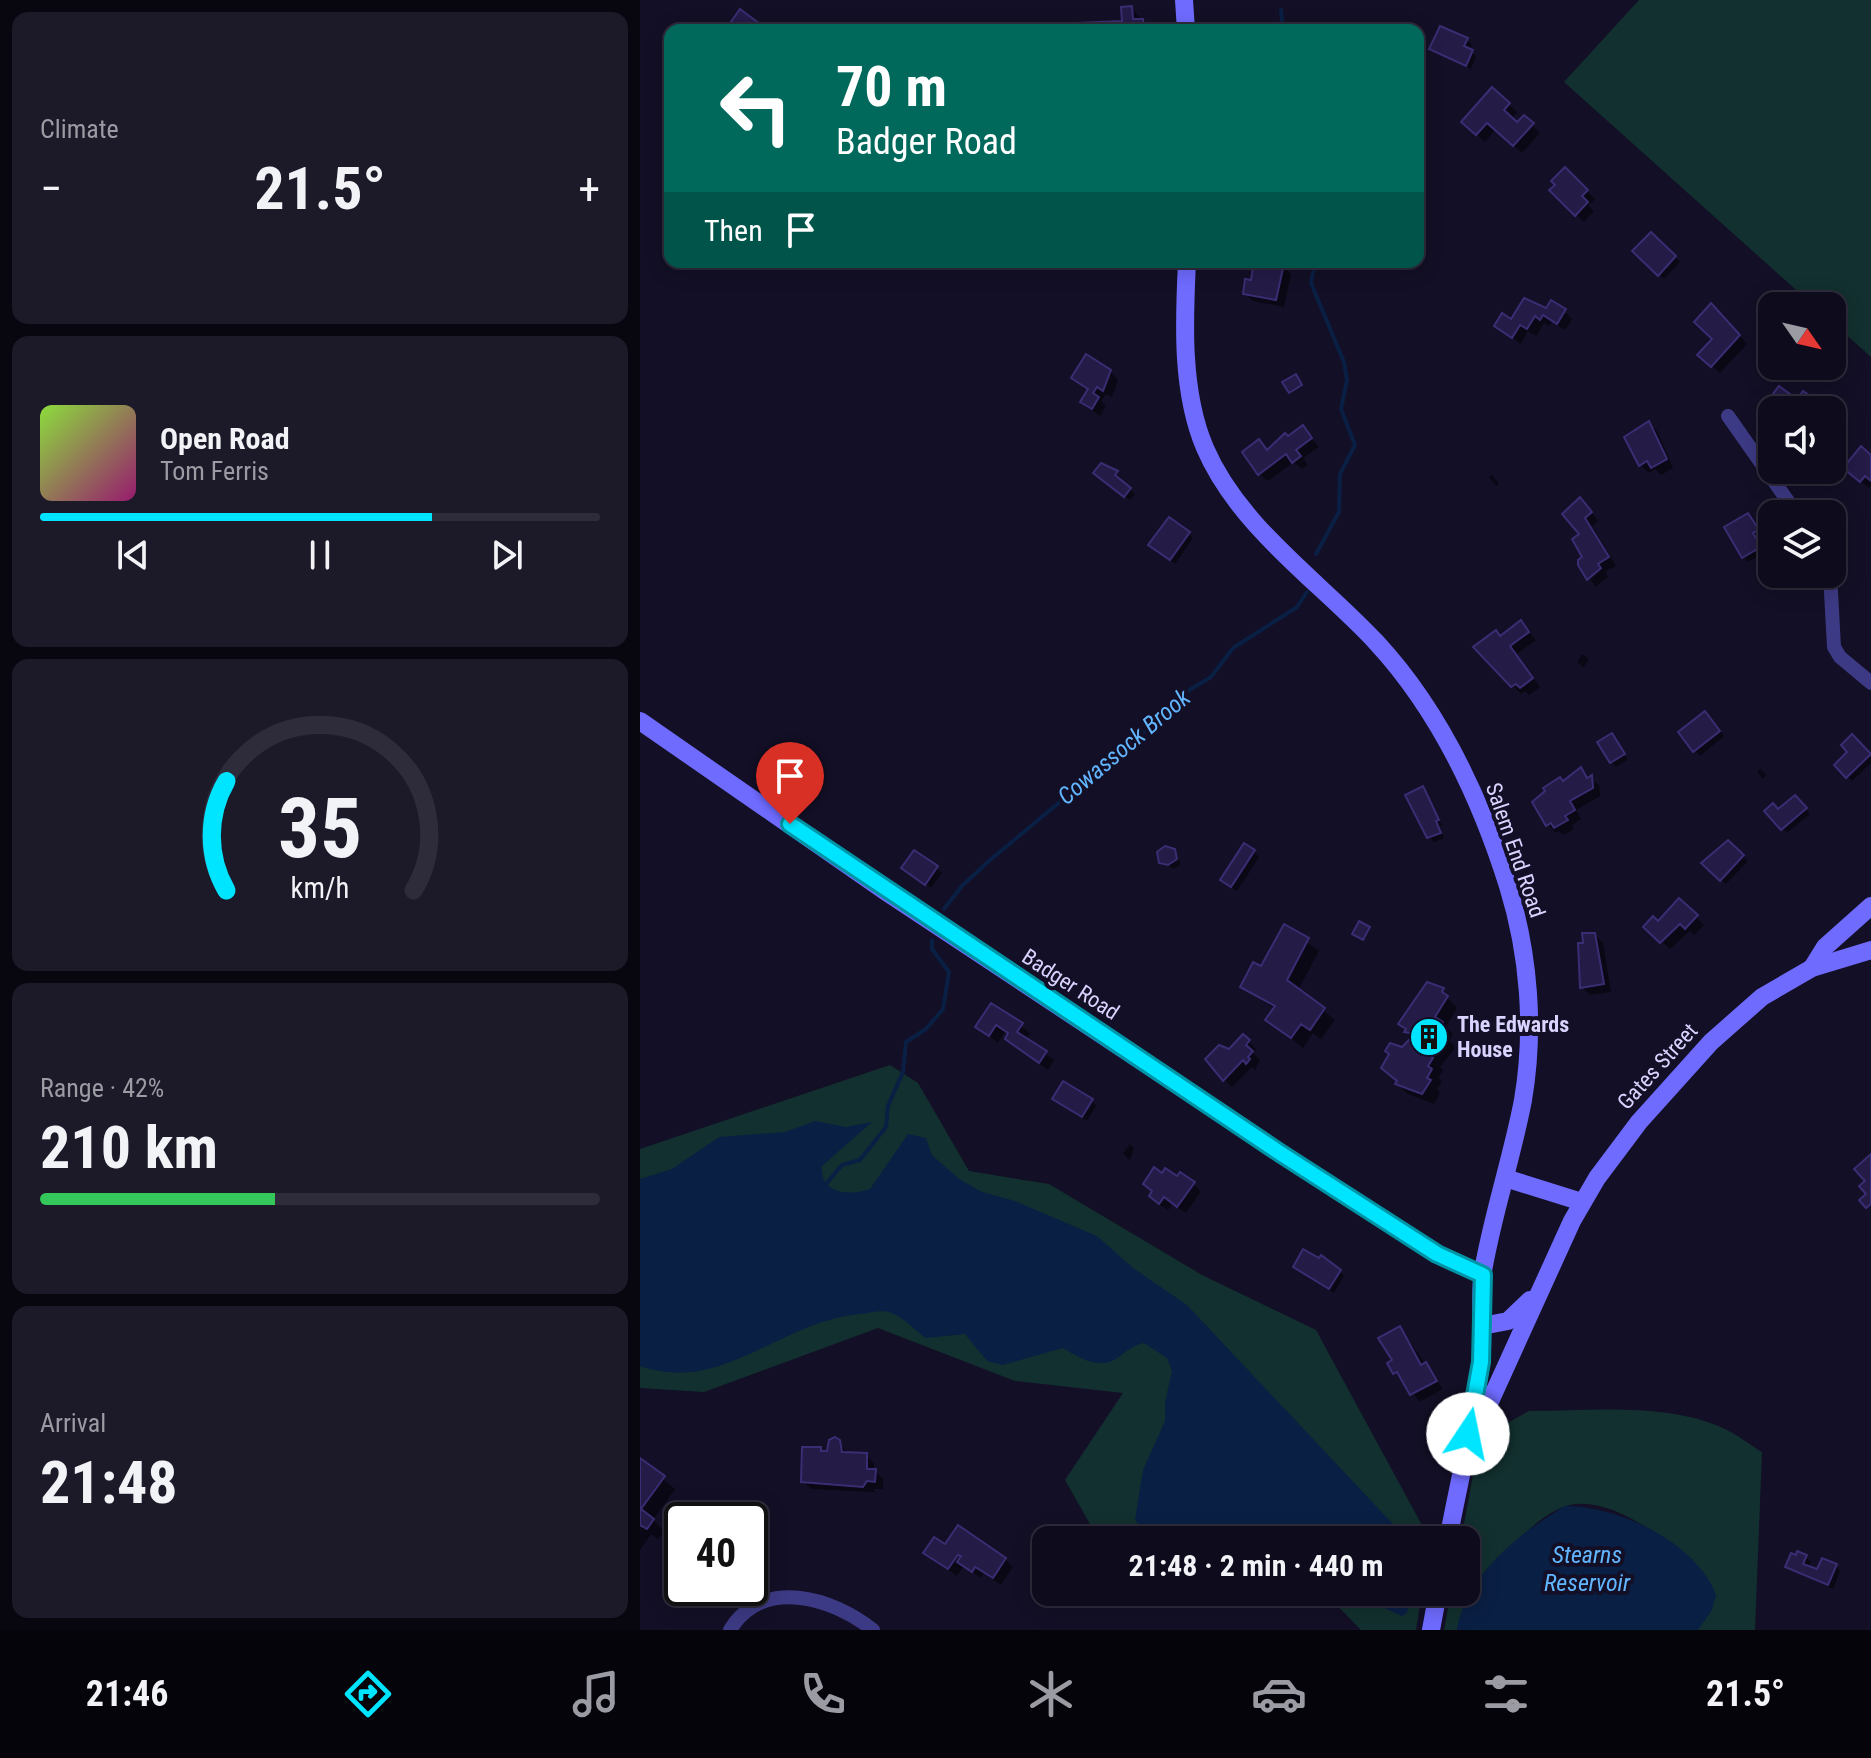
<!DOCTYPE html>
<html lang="en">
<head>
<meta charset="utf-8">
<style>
  body { margin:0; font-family:"Roboto Condensed",sans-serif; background:#1c1929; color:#f1f3f6; height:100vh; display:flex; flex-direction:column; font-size:30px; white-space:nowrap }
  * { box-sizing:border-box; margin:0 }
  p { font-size:26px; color:#9b9ba3 }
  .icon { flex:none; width:44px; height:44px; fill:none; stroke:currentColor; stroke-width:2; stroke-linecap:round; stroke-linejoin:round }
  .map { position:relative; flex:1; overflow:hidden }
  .side { display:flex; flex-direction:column; gap:12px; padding:12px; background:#08060f; width:640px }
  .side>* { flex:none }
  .banner { position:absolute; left:24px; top:24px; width:760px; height:244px; border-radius:16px; box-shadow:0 4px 20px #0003,0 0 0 2px #2e2b3b; background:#00695c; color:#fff; overflow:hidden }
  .needle { width:52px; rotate:124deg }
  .controls { position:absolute; left:1118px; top:292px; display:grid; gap:16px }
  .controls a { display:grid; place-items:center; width:88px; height:88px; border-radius:16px; background:#0e0b1c; box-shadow:0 4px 20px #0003,0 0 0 2px #2e2b3b; font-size:40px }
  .speed { position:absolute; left:24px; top:1502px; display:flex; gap:16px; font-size:40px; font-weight:700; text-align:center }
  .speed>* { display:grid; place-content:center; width:104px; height:104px; border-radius:50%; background:#0e0b1c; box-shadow:0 4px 20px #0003,0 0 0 2px #2e2b3b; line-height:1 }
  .speed .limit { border:4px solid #111; border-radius:12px; background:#fff; color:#111 }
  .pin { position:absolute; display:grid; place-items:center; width:68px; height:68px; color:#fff; margin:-82px -34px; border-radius:50% 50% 50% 0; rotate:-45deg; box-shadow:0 0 8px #0007 }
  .pin .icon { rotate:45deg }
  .me { position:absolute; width:88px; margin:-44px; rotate:11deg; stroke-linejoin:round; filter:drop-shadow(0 0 6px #0008) }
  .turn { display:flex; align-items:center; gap:28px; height:168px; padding:0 40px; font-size:36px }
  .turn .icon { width:104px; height:104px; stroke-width:2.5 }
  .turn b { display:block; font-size:56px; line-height:68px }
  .then { display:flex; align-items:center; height:76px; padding:0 40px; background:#0003; gap:16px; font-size:30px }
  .big { font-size:60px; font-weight:700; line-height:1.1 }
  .side .card { flex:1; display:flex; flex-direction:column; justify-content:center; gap:12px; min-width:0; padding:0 28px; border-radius:16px; background:#1c1929 }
  .side .dial { align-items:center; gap:0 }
  .dial svg { height:208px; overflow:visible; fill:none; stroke:#2e2b3b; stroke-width:7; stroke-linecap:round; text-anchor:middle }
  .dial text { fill:#f1f3f6; stroke:none }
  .song { display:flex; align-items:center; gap:24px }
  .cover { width:96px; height:96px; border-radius:12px; background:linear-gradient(135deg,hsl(90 70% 55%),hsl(320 70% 35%)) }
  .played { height:8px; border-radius:4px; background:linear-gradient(90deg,#00e5ff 70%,#2e2b3b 70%) }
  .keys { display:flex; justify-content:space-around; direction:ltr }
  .heat { display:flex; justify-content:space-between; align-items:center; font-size:44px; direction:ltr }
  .charge { height:12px; border-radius:6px; background:linear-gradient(90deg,#34c759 42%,#2e2b3b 0) }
  .trip { position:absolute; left:392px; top:1526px; width:448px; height:80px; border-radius:16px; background:#0e0b1c; box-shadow:0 4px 20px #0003,0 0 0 2px #2e2b3b; font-weight:700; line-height:80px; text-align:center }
  .dock { display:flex; height:128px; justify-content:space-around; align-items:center; background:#06040b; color:#9b9ba3 }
  .dock .icon { width:56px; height:56px }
  .dock .active { color:#00e5ff }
  .dock b { font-size:36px; color:#f1f3f6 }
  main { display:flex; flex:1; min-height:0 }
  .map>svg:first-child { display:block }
</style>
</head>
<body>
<main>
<section class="side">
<div class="card"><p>Climate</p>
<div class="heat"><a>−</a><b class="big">21.5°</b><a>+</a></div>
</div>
<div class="card">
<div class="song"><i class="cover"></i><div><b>Open Road</b><p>Tom Ferris</p></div></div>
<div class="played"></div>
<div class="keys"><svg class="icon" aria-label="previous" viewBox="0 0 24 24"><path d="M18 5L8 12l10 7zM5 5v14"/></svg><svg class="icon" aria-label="pause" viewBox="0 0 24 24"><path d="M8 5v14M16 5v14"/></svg><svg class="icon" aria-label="next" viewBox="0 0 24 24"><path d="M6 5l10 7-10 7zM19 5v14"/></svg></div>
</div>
<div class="card dial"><svg viewBox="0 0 100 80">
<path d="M14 69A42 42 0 1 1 86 69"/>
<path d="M14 69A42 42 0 0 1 14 27" stroke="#00e5ff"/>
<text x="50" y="56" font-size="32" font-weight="700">35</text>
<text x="50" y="72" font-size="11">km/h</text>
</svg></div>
<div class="card"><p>Range · 42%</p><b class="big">210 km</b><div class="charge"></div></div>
<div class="card"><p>Arrival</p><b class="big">21:48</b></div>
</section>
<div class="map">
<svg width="1231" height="1630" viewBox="0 0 1231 1630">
  <rect width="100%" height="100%" fill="#130f26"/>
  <g fill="#12302f">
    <polygon points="999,0 1231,0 1231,357 1192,322 1192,306 1174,306 924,82"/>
    <polygon points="250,1065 278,1083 329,1171 409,1184 562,1275 676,1330 790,1540 459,1540 425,1480 483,1393 375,1381 238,1328 64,1392 0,1388 0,1149"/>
    <path d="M 889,1411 C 951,1411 1028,1402 1085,1429 C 1098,1435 1110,1445 1122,1452 L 1115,1630 L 1058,1630 L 1063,1572 C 1033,1544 968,1490 923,1507 C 905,1514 887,1531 873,1544 C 846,1569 827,1594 817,1630 L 804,1630 L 811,1592 L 826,1592 L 826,1540 L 821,1540 L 837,1453 L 845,1435 Z"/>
    <polygon points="660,1592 782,1592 776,1630 721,1630 687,1595"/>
  </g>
  <g fill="#0a1f44">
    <path d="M 175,1121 L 206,1127 L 232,1122 L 182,1166 C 180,1194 209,1196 230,1189 L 268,1134 L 286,1138 L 292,1155 L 319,1179 L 342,1192 L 375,1201 L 457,1236 L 493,1268 L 547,1305 L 768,1540 L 508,1540 L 495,1519 L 503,1470 L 525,1421 L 525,1402 L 532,1371 L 527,1358 L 504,1343 C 490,1346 486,1353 474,1360 C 457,1369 438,1357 423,1348 L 363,1365 L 347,1361 L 325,1334 L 286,1338 C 275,1331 263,1316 251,1313 C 242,1309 231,1313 221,1314 C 139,1321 83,1395 0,1366 L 0,1179 L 32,1169 L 79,1137 L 145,1132 Z"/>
    <path d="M 925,1506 C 979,1506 1056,1542 1076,1595 L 1072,1610 L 1058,1630 L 817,1630 C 825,1575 880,1533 925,1506 Z"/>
    <polygon points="709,1592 771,1592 767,1613 762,1616"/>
  </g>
  <g fill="#0007">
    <polygon points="492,9 511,30 439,30 484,22"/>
    <polygon points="827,40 832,45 829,50 836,56 831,69 792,49"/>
    <polygon points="852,90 877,112 871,119 878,125 884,118 900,133 882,153 856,129 845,142 832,130"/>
    <polygon points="925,169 955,199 948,206 954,211 944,222 912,190"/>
    <polygon points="1011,235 1040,262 1024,279 995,251"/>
    <polygon points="616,262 646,262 645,268 651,274 644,307 613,301 605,293 613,282"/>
    <polygon points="907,311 924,311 932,319 925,330 912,322 909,326 904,323 896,336 888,331 881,344 856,326"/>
    <polygon points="1079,313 1107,344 1080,373 1060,355 1074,339"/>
    <polygon points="470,371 478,380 472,397 466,394 461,401 466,406 460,416 442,402 449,391 433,378"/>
    <polygon points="1009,423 1017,431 1033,468 1021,475 1015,469 1009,473 1001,465"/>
    <polygon points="663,428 679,447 663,458 668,465 662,469 654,462 628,481 620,474 628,452"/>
    <polygon points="1231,455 1231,486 1229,488 1214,476"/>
    <polygon points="461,465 482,478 479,481 495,494 490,500 460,477"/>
    <polygon points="852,475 859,484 856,486 849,477"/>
    <polygon points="948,508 958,521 952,526 976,566 965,572 968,577 956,587 940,565 945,557 943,535 925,514"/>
    <polygon points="1108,515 1122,536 1117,539 1125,552 1108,562 1104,557"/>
    <polygon points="548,533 553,538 535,564 516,550"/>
    <polygon points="881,623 896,640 876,655 900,687 889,695 885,691 881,694 873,686 860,638"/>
    <polygon points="942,654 949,659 944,667 937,662"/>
    <polygon points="1070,718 1084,736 1060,756 1040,733"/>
    <polygon points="972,735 988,760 976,767 971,762"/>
    <polygon points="1212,737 1231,757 1231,763 1212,781 1197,765 1210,752"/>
    <polygon points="1121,769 1127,775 1123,779 1117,772"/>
    <polygon points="940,770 959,785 960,796 936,810 941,819 932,825 934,829 924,835 919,831 916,833 908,825 923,783"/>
    <polygon points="782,789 802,825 800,826 804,838 794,842 789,837"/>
    <polygon points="1155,797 1170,814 1147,833 1127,811 1139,811"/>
    <polygon points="1088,843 1108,861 1086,884 1064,863"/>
    <polygon points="534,851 541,864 534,869 521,862"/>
    <polygon points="274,852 302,873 291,888 269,872"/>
    <polygon points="614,852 619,857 597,891 587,885"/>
    <polygon points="1040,901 1064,925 1054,935 1050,931 1030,949 1006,927 1019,924"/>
    <polygon points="645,927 679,951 658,990 695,1020 681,1039 673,1033 663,1048 628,1020 635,1009 602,986 622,969"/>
    <polygon points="955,935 963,943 971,992 950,995 942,987 946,944"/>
    <polygon points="796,986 817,1008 806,1027 813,1034 809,1041 816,1047 800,1067 803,1070 798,1078 802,1081 797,1089 800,1093 794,1104 768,1094 757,1084 758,1051 774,1039 767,1031"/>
    <polygon points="351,1005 390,1033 385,1040 414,1060 408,1070 376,1047 365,1031 358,1043 338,1027"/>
    <polygon points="603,1037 616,1049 613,1053 620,1060 615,1070 612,1067 592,1087 584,1079"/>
    <polygon points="415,1099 452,1101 456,1106 447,1121"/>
    <polygon points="490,1144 494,1148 490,1160 483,1154"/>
    <polygon points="522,1176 553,1184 561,1191 546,1213 532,1204 528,1210 519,1204"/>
    <polygon points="655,1267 699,1271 704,1276 694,1293"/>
    <polygon points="760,1328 803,1389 780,1402 750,1364 755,1361"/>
    <polygon points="199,1442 208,1454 226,1455 234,1463 234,1470 243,1479 243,1489 234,1489 234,1492 171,1489 163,1481 180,1449 189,1453"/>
    <polygon points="1,1461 35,1489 13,1520 24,1531 18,1539 11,1534 0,1550"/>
    <polygon points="306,1547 365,1559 373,1567 361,1585 344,1573 341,1578 324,1566 317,1576 286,1553"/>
    <polygon points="1166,1557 1171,1562 1168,1568 1178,1572 1196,1566 1200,1571 1193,1589 1147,1567"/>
  </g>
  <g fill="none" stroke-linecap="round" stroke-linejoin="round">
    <g stroke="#0a1f44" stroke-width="4">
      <polyline points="641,10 643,30"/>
      <polyline points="675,262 671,283 704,362 707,380 701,409 715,445 700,474 699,512 676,554"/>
      <polyline points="304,909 322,886 350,860 509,728 541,695 571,677 593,648 657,607 667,592"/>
      <polyline points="186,1184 202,1165 220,1160 246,1127 248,1106 263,1072 266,1042 286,1029 303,1009 309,972 292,949 292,940"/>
    </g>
  </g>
  <g fill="#241b47" stroke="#3b2d73" stroke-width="2">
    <polygon points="492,6 493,19 503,19 504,30 437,30 437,23 482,21 481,7"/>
    <polygon points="100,9 124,27 122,30 93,30 88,26"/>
    <polygon points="800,26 828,38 824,46 833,50 826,66 789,49"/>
    <polygon points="852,87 870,103 864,110 877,122 884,115 894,123 873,146 847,123 836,135 821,122"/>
    <polygon points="925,167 948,190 942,196 948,202 935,216 909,190 915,185 911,181"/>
    <polygon points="1011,232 1036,256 1018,276 992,251"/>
    <polygon points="614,262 644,264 636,300 603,294 605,279 611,280"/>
    <polygon points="884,298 906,308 911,300 926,309 917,324 903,315 900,320 895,316 887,329 880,325 872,338 854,326 862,313 871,319"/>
    <polygon points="1071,303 1100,335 1071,367 1057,355 1072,339 1054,322"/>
    <polygon points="446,354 471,370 463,391 457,387 453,393 459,397 452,409 440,402 448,389 431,378"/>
    <polygon points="656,374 662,385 649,393 642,382"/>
    <polygon points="1139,386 1157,399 1163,391 1181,404 1176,410 1135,410 1127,402"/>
    <polygon points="1009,421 1027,459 1011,468 1007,461 999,466 984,437"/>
    <polygon points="663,425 672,438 656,450 661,456 652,463 646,454 618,475 602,452 619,439 627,450 645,433 648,436"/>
    <polygon points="1221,446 1231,455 1231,481 1225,476 1220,482 1203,468"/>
    <polygon points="461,463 478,471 475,475 491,488 484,497 453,473"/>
    <polygon points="940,497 952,512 945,518 969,557 958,564 961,568 947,580 938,565 938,560 942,557 932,539 939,534 922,514"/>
    <polygon points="1108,513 1119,530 1113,533 1121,547 1102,558 1084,527"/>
    <polygon points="529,517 550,532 530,560 508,545"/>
    <polygon points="881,620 889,632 870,646 893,678 880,688 876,684 871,687 833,647 856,630 860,636"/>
    <polygon points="1065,711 1080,731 1053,752 1038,732"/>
    <polygon points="972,733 985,754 970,763 957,742"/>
    <polygon points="1212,734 1231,754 1206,778 1194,765 1207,752 1201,745"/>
    <polygon points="941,767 947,778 952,775 953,788 930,801 935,810 925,816 928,820 914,828 911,823 906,826 892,802 905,791 903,788 920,777 923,781"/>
    <polygon points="783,786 799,820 796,821 801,833 787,838 765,795"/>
    <polygon points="1155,795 1167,808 1141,830 1124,811 1133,803 1138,809"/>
    <polygon points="1088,840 1104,855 1080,881 1061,863"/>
    <polygon points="604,843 615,850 591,887 580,880"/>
    <polygon points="525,846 535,849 537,859 528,865 519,863 517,852"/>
    <polygon points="274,850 298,866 285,885 261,868"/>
    <polygon points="1039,898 1058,915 1045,929 1040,924 1020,943 1003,927 1013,916 1018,921"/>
    <polygon points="719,921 730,927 723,940 712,934"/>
    <polygon points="644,924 669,938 647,980 685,1008 670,1030 661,1024 651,1038 625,1020 635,1006 600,987 613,962 621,966"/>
    <polygon points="942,933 955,933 964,984 940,988 938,943 943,943"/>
    <polygon points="787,982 804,988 802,992 808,996 795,1017 803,1022 799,1030 806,1035 790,1055 793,1058 788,1066 792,1069 787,1078 791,1080 782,1094 755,1084 757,1081 741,1068 749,1054 745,1051 750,1043 762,1047 775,1034 764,1032 766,1029 758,1024"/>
    <polygon points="351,1003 383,1023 377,1032 407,1051 399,1063 365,1039 368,1033 356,1025 349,1036 335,1027"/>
    <polygon points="603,1034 610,1040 606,1045 613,1051 608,1057 610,1059 606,1064 603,1060 583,1081 565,1059 579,1045 589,1049"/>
    <polygon points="423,1081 453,1099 442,1117 412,1099"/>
    <polygon points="1231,1154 1231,1204 1226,1208 1219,1200 1226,1194 1219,1186 1225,1181 1214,1169"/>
    <polygon points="514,1167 522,1173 525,1168 537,1176 540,1172 555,1182 537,1207 524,1197 519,1204 509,1196 512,1191 503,1184"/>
    <polygon points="663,1249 679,1258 681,1255 701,1270 689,1289 653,1267"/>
    <polygon points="760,1326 781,1365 786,1362 797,1381 770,1395 757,1372 753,1374 747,1363 752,1360 738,1338"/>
    <polygon points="195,1437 200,1440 202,1452 227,1453 227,1469 236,1469 235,1482 227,1481 223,1487 161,1482 162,1447 181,1447 181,1451 187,1451 189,1440"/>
    <polygon points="0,1458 25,1476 1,1509 14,1519 7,1529 0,1525"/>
    <polygon points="318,1525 366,1558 353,1578 335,1567 332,1572 317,1562 321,1556 318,1555 308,1569 283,1553 294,1537 305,1544"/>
    <polygon points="1157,1551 1167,1555 1163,1564 1177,1569 1182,1558 1197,1564 1188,1585 1145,1567 1151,1553 1156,1555"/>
  </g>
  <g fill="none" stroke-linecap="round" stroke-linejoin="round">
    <g stroke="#3d3a85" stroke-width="14">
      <polyline points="1088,416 1157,514"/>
      <polyline points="1190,574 1194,647 1200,657 1231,683"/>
      <path d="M 90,1630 C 122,1577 192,1597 233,1630"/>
    </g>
    <g stroke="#6f6bff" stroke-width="18">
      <polyline points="544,0 546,30"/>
      <path d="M 547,262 C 544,322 541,392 565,448 C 599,527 679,581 736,642 C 799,710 840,797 868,886 C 889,954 895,1029 883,1100 C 872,1158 853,1213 843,1271 C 838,1301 845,1331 841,1361 C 834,1421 819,1481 808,1540"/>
      <polyline points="0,721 245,891 640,1153 797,1254 843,1275"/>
      <polyline points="1172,968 1185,947 1231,906"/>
      <polyline points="865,1178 942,1202"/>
      <polyline points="842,1326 868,1321 890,1300"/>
      <polyline points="837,1430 932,1221 957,1178 999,1122 1071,1042 1122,997 1172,968 1231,950"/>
      <polyline points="791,1630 798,1592"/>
    </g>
  </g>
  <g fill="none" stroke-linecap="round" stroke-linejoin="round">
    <g stroke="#0095a6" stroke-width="20">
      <polyline id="route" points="150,824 640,1153 797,1254 843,1275 841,1362 828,1434"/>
    </g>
    <use href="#route" stroke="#00e5ff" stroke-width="14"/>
  </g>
  <defs>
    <g id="building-disc" transform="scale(2)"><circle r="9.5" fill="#00e5ff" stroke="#130f26"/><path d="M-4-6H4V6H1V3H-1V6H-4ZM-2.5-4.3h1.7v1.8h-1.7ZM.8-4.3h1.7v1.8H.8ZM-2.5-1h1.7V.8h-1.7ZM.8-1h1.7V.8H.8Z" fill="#111"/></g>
  </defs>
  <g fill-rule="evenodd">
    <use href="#building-disc" x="789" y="1037"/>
  </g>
  <g text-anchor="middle" stroke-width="8" stroke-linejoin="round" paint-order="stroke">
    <g font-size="22" fill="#d9d4ff" stroke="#130f26">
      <text transform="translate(876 850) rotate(71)" y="8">Salem End Road</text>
      <text transform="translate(431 984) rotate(33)" y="8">Badger Road</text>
      <text transform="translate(1017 1066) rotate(-48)" y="8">Gates Street</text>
    </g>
    <g font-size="22" font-weight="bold" fill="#d9d4ff" stroke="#130f26" text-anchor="start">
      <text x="817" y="1032">The Edwards<tspan x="817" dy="25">House</tspan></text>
    </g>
    <g font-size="24" font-style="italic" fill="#62b6ff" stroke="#130f26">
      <text transform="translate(484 747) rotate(-40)" y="8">Cowassock Brook</text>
      <text x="947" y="1563">Stearns<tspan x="947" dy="28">Reservoir</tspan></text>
    </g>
  </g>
</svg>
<div class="controls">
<a><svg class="needle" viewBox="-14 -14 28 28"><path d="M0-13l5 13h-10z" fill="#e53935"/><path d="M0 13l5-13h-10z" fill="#9b9ba3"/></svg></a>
<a><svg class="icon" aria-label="sound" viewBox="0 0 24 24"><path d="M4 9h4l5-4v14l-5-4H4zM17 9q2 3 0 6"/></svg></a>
<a><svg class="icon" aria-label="layers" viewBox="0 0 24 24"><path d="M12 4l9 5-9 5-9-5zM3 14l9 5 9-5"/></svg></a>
</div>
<div class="speed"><div class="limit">40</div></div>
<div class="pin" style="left:150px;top:824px;background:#d93025"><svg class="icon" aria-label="arrive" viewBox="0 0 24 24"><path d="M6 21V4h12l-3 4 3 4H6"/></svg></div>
<svg class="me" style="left:828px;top:1434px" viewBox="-20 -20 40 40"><circle r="19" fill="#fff"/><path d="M0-13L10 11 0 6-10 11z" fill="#00e5ff"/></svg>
<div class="trip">21:48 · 2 min · 440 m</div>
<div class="banner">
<div class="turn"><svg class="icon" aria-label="left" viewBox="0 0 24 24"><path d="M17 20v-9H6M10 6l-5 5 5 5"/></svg><div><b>70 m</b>Badger Road</div></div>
<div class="then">Then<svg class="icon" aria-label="arrive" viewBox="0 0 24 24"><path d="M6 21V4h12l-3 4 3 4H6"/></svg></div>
</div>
</div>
</main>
<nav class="dock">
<b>21:46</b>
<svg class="icon active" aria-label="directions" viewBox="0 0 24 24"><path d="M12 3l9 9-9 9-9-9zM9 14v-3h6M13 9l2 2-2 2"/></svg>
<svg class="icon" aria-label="music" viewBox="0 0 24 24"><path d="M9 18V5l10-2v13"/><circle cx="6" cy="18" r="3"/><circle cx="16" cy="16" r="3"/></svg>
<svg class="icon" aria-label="phone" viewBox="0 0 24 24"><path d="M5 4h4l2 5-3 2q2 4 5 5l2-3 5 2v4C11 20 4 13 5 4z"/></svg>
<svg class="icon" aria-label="climate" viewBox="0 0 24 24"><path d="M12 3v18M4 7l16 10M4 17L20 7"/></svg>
<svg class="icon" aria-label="car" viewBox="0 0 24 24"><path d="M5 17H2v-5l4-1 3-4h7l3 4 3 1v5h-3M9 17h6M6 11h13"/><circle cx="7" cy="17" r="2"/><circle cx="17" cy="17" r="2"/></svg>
<svg class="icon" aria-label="filters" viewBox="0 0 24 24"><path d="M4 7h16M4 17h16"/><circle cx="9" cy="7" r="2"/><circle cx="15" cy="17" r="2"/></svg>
<b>21.5°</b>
</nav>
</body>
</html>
